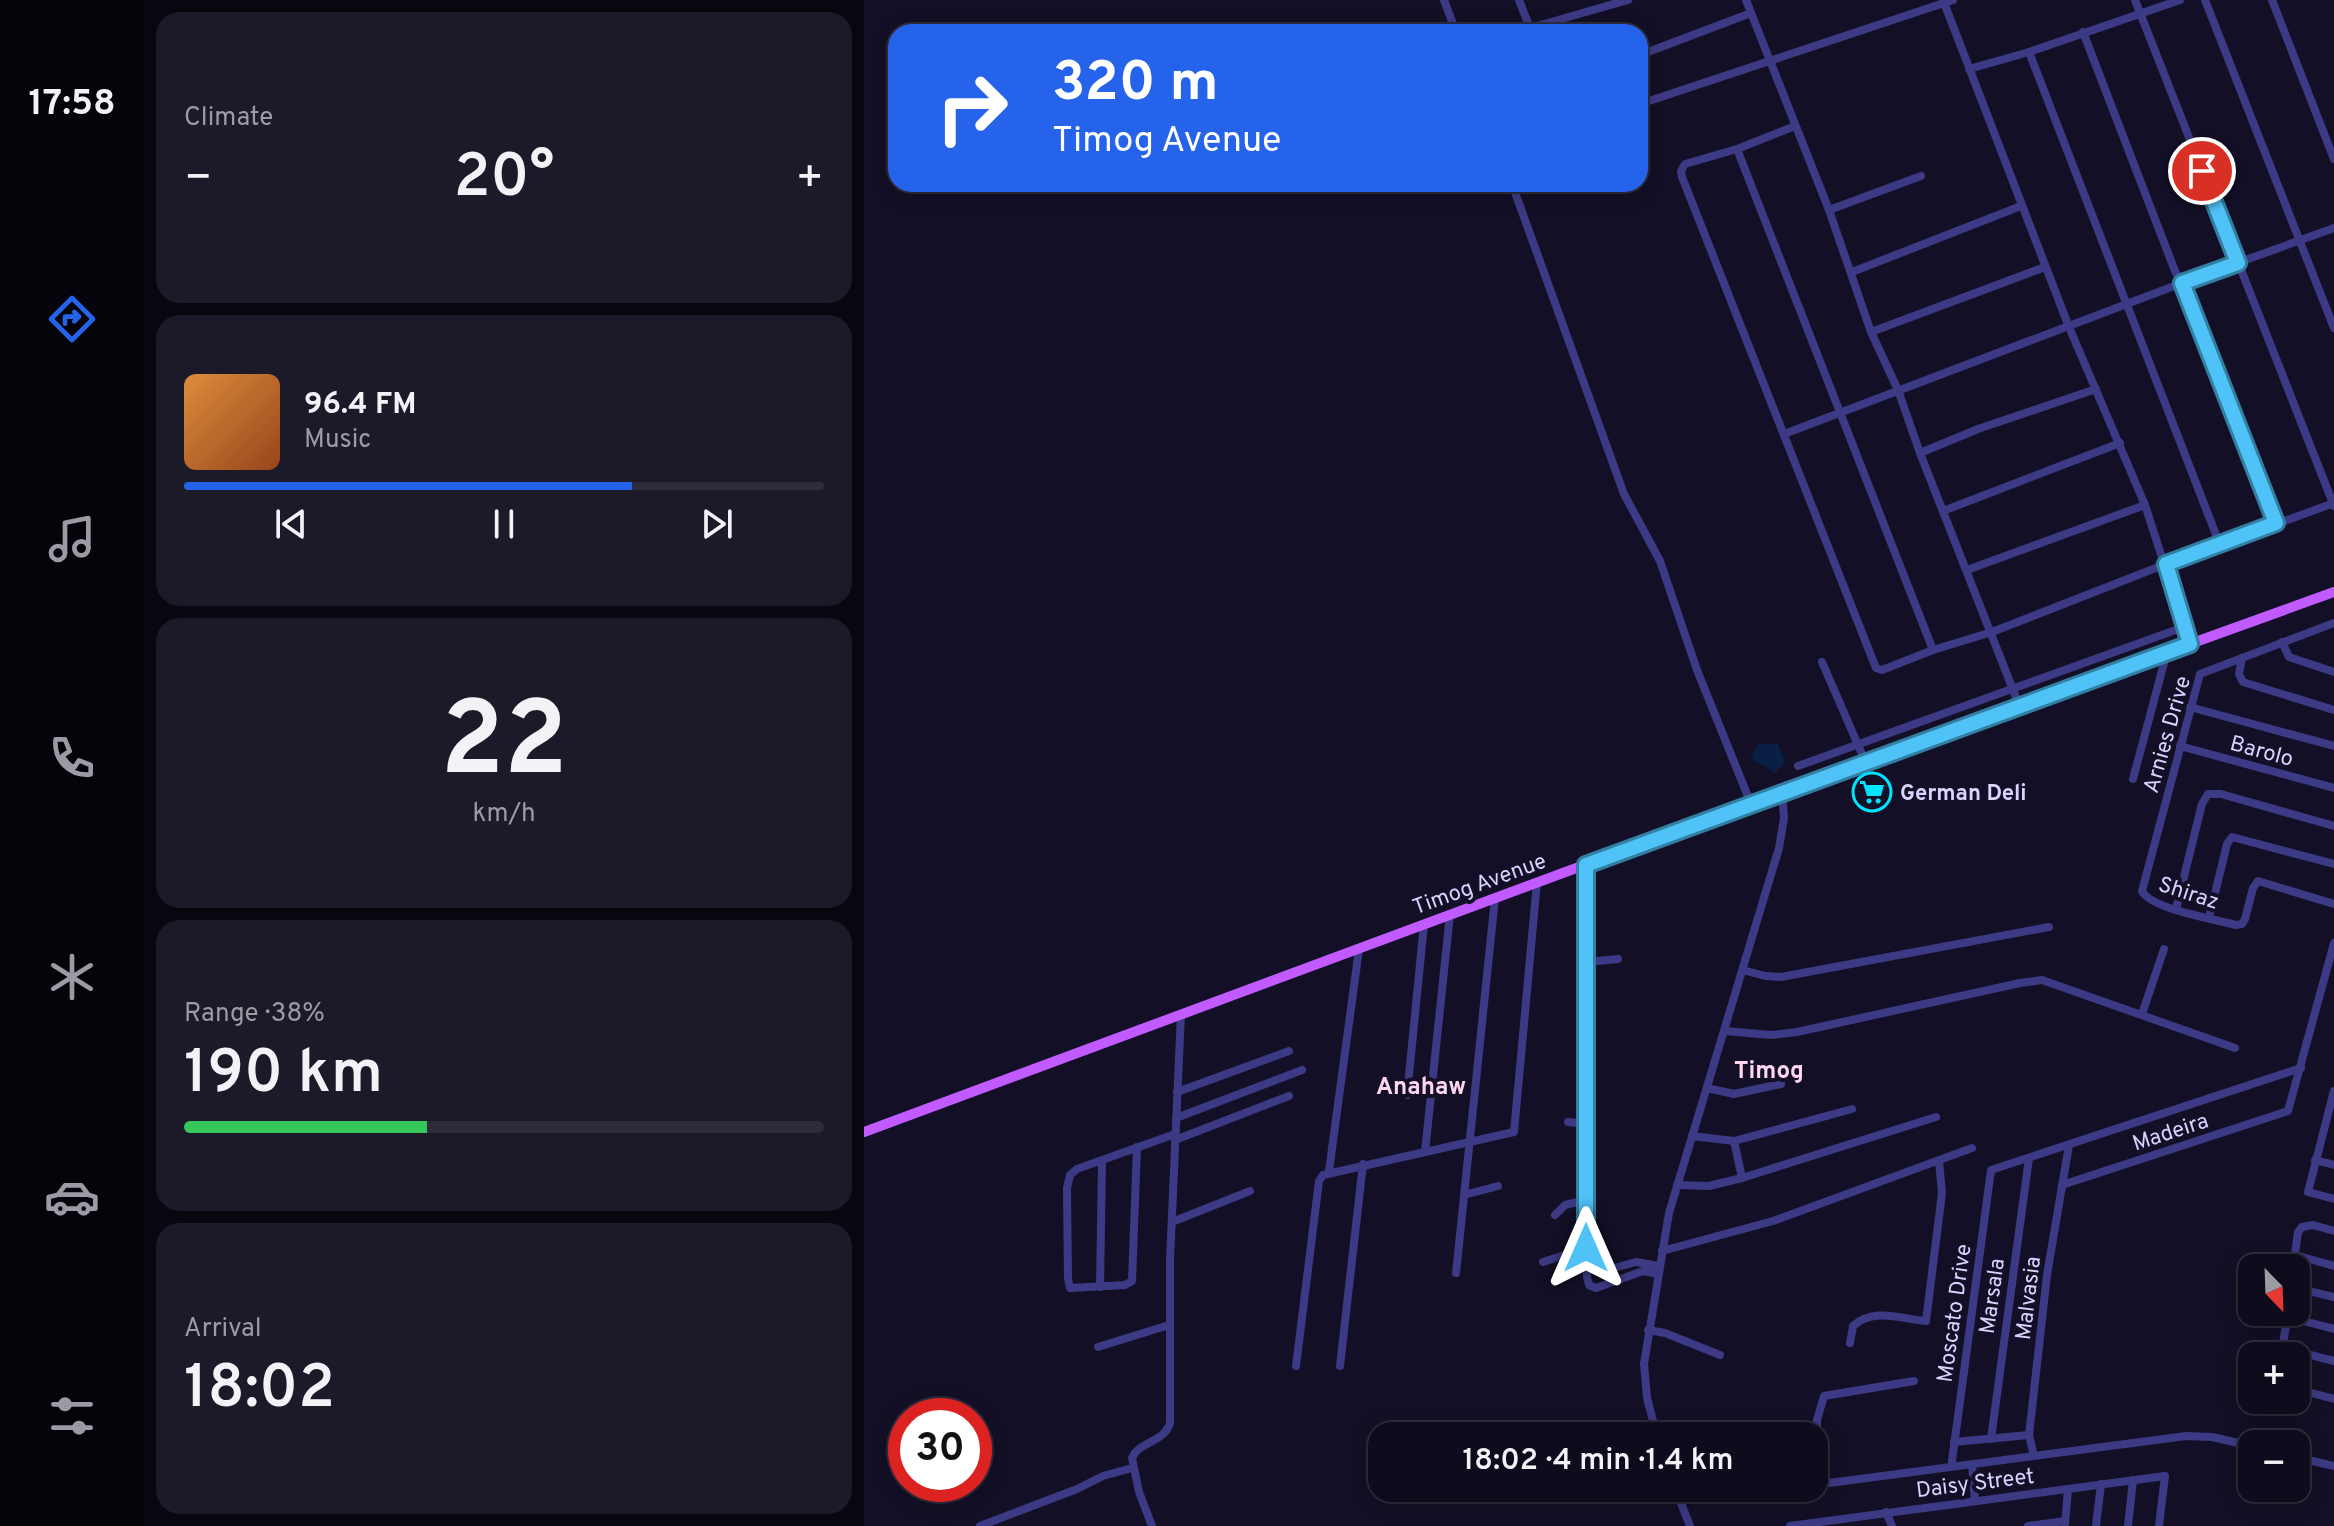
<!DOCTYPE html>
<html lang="en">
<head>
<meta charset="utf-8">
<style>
  body { margin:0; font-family:Overpass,sans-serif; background:#1c1929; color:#f1f3f6; height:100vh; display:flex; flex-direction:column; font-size:30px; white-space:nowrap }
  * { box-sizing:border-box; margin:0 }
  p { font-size:26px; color:#9b9ba3 }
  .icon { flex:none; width:44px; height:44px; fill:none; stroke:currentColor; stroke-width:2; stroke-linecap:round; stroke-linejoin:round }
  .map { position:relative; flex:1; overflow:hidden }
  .panel { display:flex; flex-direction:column; gap:12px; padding:12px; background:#08060f; width:720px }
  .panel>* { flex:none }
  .guide { position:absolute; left:24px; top:24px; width:760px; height:168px; border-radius:24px; box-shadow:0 4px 20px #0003,0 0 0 2px #2e2b3b; background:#2563eb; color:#fff; overflow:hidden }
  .needle { width:52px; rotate:157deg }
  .buttons { position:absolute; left:1374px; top:1254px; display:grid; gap:16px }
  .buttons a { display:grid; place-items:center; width:72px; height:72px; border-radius:16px; background:#0e0b1c; box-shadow:0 4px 20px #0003,0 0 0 2px #2e2b3b; font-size:40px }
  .speed { position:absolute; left:24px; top:1398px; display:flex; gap:16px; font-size:40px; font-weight:700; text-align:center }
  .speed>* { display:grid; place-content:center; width:104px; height:104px; border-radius:50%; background:#0e0b1c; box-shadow:0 4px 20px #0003,0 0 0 2px #2e2b3b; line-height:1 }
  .speed .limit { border:12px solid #d22; background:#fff; color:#111 }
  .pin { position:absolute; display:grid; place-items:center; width:68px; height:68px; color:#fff; margin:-34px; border:4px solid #fff; border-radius:50%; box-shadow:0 2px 8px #0007 }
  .me { position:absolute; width:88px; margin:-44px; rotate:0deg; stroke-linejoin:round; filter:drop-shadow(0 0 6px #0008) }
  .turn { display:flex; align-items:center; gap:28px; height:168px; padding:0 32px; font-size:36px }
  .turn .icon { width:104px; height:104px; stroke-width:2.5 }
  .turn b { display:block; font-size:56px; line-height:68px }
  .big { font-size:60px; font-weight:600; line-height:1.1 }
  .panel .tile { flex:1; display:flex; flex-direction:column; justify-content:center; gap:12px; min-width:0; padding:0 28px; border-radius:24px; background:#1c1929 }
  .panel .dial { align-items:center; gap:0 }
  .dial b { font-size:104px; line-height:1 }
  .song { display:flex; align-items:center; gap:24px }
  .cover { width:96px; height:96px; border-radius:12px; background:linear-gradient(135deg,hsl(30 70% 55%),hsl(20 70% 35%)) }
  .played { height:8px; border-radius:4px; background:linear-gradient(90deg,#2563eb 70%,#2e2b3b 70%) }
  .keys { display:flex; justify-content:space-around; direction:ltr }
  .heat { display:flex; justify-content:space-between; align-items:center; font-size:44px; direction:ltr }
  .charge { height:12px; border-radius:6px; background:linear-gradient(90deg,#34c759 38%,#2e2b3b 0) }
  .trip { position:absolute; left:504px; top:1422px; width:460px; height:80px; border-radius:24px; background:#0e0b1c; box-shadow:0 4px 20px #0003,0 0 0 2px #2e2b3b; font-weight:600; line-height:80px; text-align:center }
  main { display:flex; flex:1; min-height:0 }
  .tabs { display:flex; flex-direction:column; width:144px; justify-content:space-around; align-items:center; background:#06040b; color:#9b9ba3 }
  .tabs .icon { width:56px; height:56px }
  .tabs .selected { color:#2563eb }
  .tabs b { font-size:36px; color:#f1f3f6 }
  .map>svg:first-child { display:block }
</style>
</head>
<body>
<main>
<nav class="tabs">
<b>17:58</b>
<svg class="icon selected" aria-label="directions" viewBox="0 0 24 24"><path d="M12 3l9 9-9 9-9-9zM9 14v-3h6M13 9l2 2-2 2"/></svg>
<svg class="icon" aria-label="music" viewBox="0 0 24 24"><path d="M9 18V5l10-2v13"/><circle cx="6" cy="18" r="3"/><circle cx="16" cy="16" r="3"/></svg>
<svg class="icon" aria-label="phone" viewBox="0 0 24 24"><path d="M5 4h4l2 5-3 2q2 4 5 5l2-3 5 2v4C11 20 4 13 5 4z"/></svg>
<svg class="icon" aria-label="climate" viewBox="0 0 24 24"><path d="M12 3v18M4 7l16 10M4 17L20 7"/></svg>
<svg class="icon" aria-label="car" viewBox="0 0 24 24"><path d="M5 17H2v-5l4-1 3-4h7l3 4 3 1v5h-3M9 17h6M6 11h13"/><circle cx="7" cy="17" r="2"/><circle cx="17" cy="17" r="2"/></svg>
<svg class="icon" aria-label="filters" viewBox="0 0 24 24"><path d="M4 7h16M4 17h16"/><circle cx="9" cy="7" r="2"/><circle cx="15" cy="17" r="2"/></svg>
</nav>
<section class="panel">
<div class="tile"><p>Climate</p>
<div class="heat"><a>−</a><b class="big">20°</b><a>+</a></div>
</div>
<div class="tile">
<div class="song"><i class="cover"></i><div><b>96.4 FM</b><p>Music</p></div></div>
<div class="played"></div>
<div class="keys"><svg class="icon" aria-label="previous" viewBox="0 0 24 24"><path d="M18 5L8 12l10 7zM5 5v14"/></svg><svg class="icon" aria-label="pause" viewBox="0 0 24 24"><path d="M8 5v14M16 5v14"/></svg><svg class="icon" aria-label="next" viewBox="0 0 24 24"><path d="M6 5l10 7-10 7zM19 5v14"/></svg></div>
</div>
<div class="tile dial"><b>22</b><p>km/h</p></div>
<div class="tile"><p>Range · 38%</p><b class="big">190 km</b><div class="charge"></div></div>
<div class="tile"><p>Arrival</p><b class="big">18:02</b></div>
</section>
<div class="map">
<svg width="1470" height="1526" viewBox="0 0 1470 1526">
  <rect width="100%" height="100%" fill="#130f26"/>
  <polygon fill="#0a1f44" points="895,744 914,744 921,762 911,773 886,758"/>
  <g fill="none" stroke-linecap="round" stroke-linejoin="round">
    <g stroke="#3d3a85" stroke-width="8">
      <polyline points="580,0 592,32"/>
      <polyline points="655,0 667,31"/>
      <polyline points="882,0 965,210 1007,332 1034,390 1056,453 1155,705"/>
      <polyline points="1079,0 1205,327 1281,505 1326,644"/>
      <polyline points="1271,0 1470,506"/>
      <polyline points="1341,0 1470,328"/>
      <polyline points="1408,0 1470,159"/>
      <polyline points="666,28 764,0"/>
      <polyline points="1219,32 1311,271 1318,283 1470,228"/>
      <polyline points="1165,52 1356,545"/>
      <polyline points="776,55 887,13"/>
      <polyline points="1105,69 1165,52 1316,0"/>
      <polyline points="776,104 1089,0"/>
      <polyline points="931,126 873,149 1069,650"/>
      <polyline points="873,149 821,164 817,171 818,177 1012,668 1018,670 1069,650 1128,632 1302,564 1470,503"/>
      <polyline points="648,184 760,494 796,561 833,670 887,804"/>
      <polyline points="965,210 1057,176"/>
      <polyline points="988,272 1157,206"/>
      <polyline points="1007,332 1181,267"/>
      <polyline points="920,434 1318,283 1412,523"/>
      <polyline points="1056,453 1114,429 1232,389"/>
      <polyline points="1079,511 1256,443"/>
      <polyline points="1103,570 1281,505"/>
      <path d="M 1470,623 L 1336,674 L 1278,891 C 1287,909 1350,919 1372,925 L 1378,924 L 1381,919 L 1389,888 L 1394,881 L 1470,904"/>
      <polyline points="1418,642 1425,657 1470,672"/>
      <polyline points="1378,658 1375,674 1379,682 1470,710"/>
      <polyline points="958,662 1001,761"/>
      <polyline points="1326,707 1470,746"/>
      <polyline points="1316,746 1470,788"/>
      <polyline points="934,766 1320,627"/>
      <polyline points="1269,779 1303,652"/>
      <polyline points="722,865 723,1277 725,1285 732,1288 779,1271 794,1274"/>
      <polyline points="1312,909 1338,804 1344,794 1357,794 1470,826"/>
      <polyline points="1345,918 1363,844 1368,837 1470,864"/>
      <polyline points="723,962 754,959"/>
      <polyline points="879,970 901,976 917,977 1185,927"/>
      <polyline points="1278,1014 1300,949"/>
      <polyline points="861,1031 907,1035 933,1032 1156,983 1178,980 1371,1048"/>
      <polyline points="843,1088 870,1094 917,1084"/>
      <polyline points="1470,1091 1444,1192 1470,1199"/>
      <polyline points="313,1092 425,1051"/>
      <polyline points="543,1095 560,924"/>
      <polyline points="312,1118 438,1070"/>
      <polyline points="704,1122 722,1124"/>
      <polyline points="828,1136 870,1141 988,1109"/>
      <polyline points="311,1140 425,1096"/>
      <polyline points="870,1141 878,1178"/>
      <polyline points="273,1147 268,1281 261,1285 206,1288 204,1279 203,1188 206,1175 213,1169 311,1134"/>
      <polyline points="561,1152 586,914"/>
      <polyline points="1451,1160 1470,1165"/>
      <polyline points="465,1171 495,949"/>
      <polyline points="813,1185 845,1186 878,1178 1072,1117"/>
      <polyline points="1198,1185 1424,1111 1470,943"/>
      <polyline points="600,1195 634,1186"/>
      <polyline points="691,1215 701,1205 722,1200"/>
      <polyline points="308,1222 386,1191"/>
      <polyline points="798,1251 909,1221 1108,1148"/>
      <polyline points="1431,1255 1470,1266"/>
      <polyline points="679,1262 722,1248"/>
      <polyline points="750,1268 772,1262 795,1266"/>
      <polyline points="1429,1268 1434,1232 1438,1227 1449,1225 1470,1231"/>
      <polyline points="592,1273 631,898"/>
      <polyline points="236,1287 238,1161"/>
      <polyline points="1432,1288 1470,1297"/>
      <polyline points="1424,1317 1470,1329"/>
      <polyline points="784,1330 801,1333 856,1355"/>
      <path d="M 986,1343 L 989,1326 C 1010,1307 1037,1319 1062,1321 L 1078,1193 L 1075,1161"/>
      <polyline points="234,1347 305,1325"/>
      <polyline points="1419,1348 1470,1361"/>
      <polyline points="1417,1356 1424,1313"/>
      <polyline points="432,1366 455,1181 459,1175 650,1132 673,882"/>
      <polyline points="476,1366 499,1164"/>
      <polyline points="1432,1389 1470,1399"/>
      <polyline points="793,1436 783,1398 780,1364 805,1213 915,848 920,818 918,792"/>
      <polyline points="1127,1439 1165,1158"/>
      <polyline points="1090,1442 1165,1435"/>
      <polyline points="950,1449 953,1445 953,1420 960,1396 1050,1381"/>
      <polyline points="1170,1456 1165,1435 1183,1275 1205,1145"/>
      <polyline points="1432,1457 1470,1466"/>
      <polyline points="1088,1461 1127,1170 1437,1068"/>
      <polyline points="1108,1465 1111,1501"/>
      <polyline points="950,1485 1322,1436 1348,1437 1388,1446"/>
      <polyline points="776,1488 813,1494"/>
      <polyline points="811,1488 826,1526"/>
      <polyline points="887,1488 921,1488"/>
      <polyline points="1022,1512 1028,1526"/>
      <polyline points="1201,1524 1204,1489"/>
      <polyline points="116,1526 213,1489 239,1476 268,1468"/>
      <path d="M 288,1526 L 275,1492 L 268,1458 C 275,1441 300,1443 306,1423 L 306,1259 L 317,1015"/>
      <polyline points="926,1526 1301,1476 1295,1526"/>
      <polyline points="1164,1526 1201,1521"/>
      <polyline points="1232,1526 1237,1484"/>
      <polyline points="1264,1526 1269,1480"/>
    </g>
    <polyline stroke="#c25bff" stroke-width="10" points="0,1132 1001,761 1470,592"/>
  </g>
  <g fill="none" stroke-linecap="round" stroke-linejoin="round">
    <g stroke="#337fa1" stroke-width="20">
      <polyline id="route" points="722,1248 722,865 1326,644 1302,564 1412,523 1318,283 1374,263 1338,171"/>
    </g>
    <use href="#route" stroke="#4fc3f7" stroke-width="14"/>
  </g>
  <defs>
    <g id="supermarket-ring" transform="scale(2)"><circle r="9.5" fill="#130f26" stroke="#00e5ff" stroke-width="1.5"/><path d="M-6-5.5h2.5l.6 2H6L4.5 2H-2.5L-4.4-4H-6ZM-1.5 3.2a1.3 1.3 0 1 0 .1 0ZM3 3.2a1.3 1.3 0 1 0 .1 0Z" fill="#00e5ff"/></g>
  </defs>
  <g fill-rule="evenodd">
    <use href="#supermarket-ring" x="1008" y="792"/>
  </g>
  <g text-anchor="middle" stroke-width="8" stroke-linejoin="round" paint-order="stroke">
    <g font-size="22" fill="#d9d4ff" stroke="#130f26">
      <text transform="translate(1302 734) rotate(-74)" y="8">Arnies Drive</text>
      <text transform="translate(1398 750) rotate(15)" y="8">Barolo</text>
      <text transform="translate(615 883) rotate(-20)" y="8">Timog Avenue</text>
      <text transform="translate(1325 892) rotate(18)" y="8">Shiraz</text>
      <text transform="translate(1306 1131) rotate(-18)" y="8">Madeira</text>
      <text transform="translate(1127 1296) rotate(-82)" y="8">Marsala</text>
      <text transform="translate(1163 1298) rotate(-83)" y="8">Malvasia</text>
      <text transform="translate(1089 1313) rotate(-82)" y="8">Moscato Drive</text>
      <text transform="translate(1111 1482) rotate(-7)" y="8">Daisy Street</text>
    </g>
    <g font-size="22" font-weight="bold" fill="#d9d4ff" stroke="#130f26" text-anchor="start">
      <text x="1036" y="800">German Deli</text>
    </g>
    <g font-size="24" font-weight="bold" fill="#ffd6f0" stroke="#130f26">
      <text x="905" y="1078">Timog</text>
      <text x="557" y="1094">Anahaw</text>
    </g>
  </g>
</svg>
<div class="buttons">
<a><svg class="needle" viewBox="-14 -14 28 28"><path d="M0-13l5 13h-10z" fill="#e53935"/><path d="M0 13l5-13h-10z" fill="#9b9ba3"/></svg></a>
<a>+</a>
<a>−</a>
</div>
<div class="speed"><div class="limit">30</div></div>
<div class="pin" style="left:1338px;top:171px;background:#d93025"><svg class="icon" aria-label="arrive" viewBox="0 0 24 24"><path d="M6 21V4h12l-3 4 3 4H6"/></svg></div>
<svg class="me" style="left:722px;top:1248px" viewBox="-20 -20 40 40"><path d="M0-17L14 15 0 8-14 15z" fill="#4fc3f7" stroke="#fff" stroke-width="4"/></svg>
<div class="trip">18:02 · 4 min · 1.4 km</div>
<div class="guide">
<div class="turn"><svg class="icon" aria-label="right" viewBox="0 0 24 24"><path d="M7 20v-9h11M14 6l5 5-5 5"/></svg><div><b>320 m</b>Timog Avenue</div></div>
</div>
</div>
</main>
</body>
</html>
